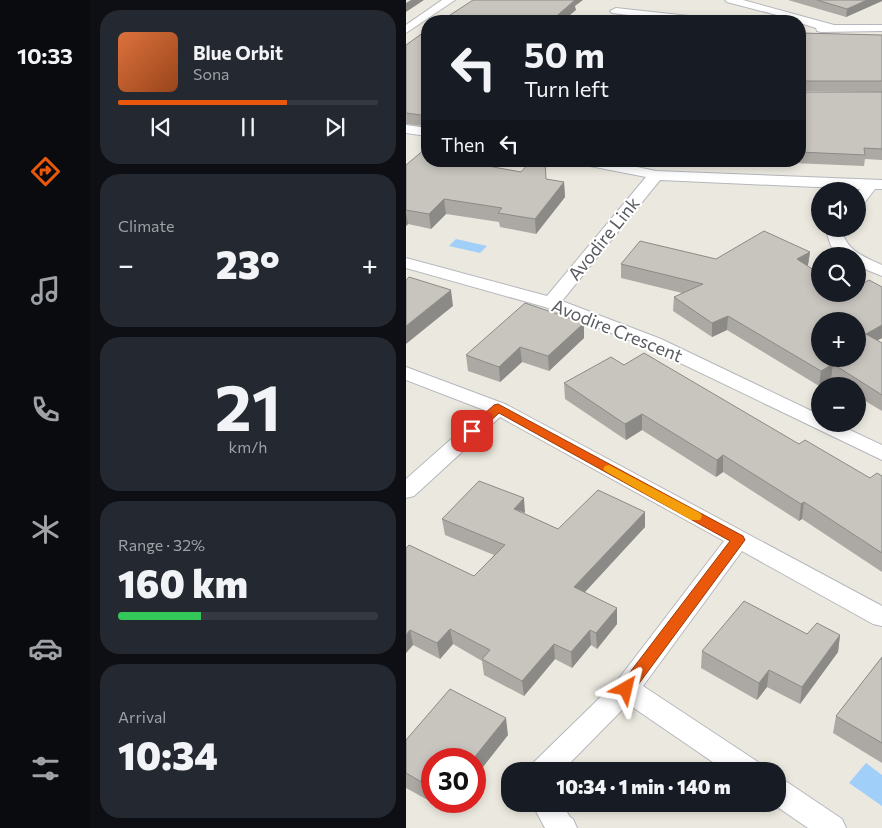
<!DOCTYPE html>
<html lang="en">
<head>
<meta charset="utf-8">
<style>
  body { margin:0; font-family:Commissioner,sans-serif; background:#242831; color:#f1f3f6; height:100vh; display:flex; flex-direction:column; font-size:19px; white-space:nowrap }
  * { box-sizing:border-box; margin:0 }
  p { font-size:16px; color:#9ea1a6 }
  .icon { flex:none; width:28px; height:28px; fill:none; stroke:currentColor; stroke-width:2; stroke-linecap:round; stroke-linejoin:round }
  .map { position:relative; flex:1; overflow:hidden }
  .details { display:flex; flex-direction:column; gap:10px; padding:10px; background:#0d0f14; width:316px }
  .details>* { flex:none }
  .guide { position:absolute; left:15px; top:15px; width:385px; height:152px; border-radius:20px; box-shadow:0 2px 8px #0003; background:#171b24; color:#f1f3f6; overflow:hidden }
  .buttons { position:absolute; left:405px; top:182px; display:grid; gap:10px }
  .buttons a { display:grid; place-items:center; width:55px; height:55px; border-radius:50%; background:#171b24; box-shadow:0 2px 8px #0003; font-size:25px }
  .speed { position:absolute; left:15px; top:748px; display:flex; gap:10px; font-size:25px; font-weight:700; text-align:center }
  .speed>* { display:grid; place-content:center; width:65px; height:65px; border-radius:50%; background:#171b24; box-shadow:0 2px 8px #0003; line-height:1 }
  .speed .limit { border:8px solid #d22; background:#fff; color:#111 }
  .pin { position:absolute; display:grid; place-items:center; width:42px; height:42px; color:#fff; margin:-21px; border-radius:10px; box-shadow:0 2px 8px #0006 }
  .me { position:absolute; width:55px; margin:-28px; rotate:37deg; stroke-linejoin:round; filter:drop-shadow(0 0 4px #0008) }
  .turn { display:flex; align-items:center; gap:18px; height:105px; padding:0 20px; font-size:22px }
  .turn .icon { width:65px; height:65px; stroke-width:2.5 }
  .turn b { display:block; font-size:35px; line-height:42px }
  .then { display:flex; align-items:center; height:48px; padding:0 20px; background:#0003; gap:10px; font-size:19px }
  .big { font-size:38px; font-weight:800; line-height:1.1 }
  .details .widget { flex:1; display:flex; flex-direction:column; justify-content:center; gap:8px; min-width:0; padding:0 18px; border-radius:20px; background:#242831 }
  .details .dial { align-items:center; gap:0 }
  .dial b { font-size:65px; line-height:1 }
  .song { display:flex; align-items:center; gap:15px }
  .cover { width:60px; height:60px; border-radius:8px; background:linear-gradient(135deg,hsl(20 70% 55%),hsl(20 70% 35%)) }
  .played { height:5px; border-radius:2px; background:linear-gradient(90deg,#ea580c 65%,#363941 65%) }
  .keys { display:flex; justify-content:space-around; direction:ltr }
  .heat { display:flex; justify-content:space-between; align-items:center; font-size:28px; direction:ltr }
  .charge { height:8px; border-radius:4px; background:linear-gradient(90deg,#34c759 32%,#363941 0) }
  .trip { position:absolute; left:95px; top:762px; width:285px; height:50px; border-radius:20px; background:#171b24; box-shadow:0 2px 8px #0003; font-weight:800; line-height:50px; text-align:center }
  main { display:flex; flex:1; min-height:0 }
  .dock { display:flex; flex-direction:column; width:90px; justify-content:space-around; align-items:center; background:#090b0e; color:#9ea1a6 }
  .dock .icon { width:35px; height:35px }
  .dock .active { color:#ea580c }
  .dock b { font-size:22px; color:#f1f3f6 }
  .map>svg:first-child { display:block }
</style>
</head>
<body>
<main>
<nav class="dock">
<b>10:33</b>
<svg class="icon active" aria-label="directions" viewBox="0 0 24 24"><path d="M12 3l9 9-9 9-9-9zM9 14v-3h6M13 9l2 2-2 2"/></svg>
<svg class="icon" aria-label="music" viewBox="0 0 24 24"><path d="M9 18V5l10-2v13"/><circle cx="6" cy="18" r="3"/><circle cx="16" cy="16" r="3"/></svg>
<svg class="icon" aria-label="phone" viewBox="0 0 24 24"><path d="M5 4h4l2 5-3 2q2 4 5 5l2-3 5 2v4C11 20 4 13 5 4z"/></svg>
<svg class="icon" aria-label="climate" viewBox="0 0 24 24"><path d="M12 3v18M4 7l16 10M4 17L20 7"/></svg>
<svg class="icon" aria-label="car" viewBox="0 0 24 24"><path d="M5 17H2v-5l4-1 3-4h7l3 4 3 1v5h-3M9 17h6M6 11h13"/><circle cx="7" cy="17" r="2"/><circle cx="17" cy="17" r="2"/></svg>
<svg class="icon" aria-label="filters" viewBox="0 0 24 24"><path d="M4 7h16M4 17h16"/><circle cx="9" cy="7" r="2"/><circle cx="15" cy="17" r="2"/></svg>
</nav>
<section class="details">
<div class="widget">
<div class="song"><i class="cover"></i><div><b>Blue Orbit</b><p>Sona</p></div></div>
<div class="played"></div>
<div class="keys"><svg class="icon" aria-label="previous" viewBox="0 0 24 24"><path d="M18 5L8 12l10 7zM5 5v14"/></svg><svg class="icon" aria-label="pause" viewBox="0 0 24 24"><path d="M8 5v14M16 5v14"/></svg><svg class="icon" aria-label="next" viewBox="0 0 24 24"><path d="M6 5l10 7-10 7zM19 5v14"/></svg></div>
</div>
<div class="widget"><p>Climate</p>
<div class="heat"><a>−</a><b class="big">23°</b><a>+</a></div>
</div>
<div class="widget dial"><b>21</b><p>km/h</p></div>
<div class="widget"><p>Range · 32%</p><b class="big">160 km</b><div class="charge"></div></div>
<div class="widget"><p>Arrival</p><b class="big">10:34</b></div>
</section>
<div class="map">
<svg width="476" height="828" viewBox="0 0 476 828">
  <rect width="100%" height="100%" fill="#ebe9df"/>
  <g fill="#a0cffa">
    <polygon points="50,239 81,246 74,253 43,246"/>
    <polygon points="460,763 476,775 476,806 443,783"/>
  </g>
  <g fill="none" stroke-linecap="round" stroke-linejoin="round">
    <g stroke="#b5b7bc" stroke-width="2">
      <g id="minor">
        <polygon points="36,0 49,0 0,33 0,25"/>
        <polygon points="319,0 337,0 428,25 476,25 476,31 415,32 411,31 410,28 394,23 394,21 321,2"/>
        <polygon points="210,8 301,18 307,21 272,21 206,13 204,11"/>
        <polygon points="0,125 21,128 21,136 0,133"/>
        <polygon points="172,161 202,161 250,171 476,180 476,189 469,189 456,206 451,208 451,192 454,189 254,180 156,301 255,339 414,415 414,424 431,424 476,445 476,460 241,347 139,307 0,268 0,258 141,296 240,177 179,165"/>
        <path d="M 425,229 L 441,229 L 437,234 C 443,252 459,257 476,265 L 476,276 L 451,266 L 451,256 L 435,256 L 425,246 L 421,234 Z"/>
        <polygon points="0,367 99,404 476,606 476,626 467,624 336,551 237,686 352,762 356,771 320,771 222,704 156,771 124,771 128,762 211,681 318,541 94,417 8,496 0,498 0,479 78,410 0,380"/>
        <polygon points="371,779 381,782 436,819 440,828 402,828 367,804 371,804"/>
        <polygon points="126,804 156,804 164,817 167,819 171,828 139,828"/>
      </g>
    </g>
    <use href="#minor" fill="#fff" fill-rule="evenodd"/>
  </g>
  <g fill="#aca9a4">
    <polygon points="382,0 476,0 476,1 440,17"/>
    <polygon points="21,30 21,122 17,126 0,124 0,45"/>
    <polygon points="394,33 476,35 476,92 394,91 395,92 476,92 476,160 459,159 458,166 336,161 394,161"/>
    <polygon points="21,161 58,161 58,162 140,180 158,182 159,197 130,234 94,227 93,222 40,214 25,229 2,224 0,226 0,165"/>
    <polygon points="404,252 402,265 401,266 414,294 451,294 476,287 476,338 471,340 476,343 476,411 451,396 451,386 436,386 425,379 413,386 321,330 306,337 267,311 268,297 276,293 215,278 215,264 310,259"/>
    <polygon points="178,323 178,338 143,371 116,362 94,382 62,371 60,355"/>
    <polygon points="218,365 393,444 464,478 476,476 476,572 396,519 393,521 317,472 310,477 236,430 220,440 159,399 158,383"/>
    <polygon points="239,512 239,527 178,592 211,624 191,649 185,645 166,668 149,659 118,696 78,675 76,661 47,644 34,659 7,645 0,653 0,548 68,576 88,555 39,535 36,519 119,514 152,529"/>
    <polygon points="401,634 434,635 432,652 394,704 361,687 351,700 295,668 296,651"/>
    <polygon points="476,657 476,763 427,733 430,716"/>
    <polygon points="102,735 69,777 69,759 26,759 26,801 50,801 42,811 0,788 0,740"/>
  </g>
  <g fill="#8c8a86">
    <polygon points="5,0 18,0 0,12 0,3"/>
    <polygon points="165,0 177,0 169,6 170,10 157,21 145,21"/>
    <polygon points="461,0 476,0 476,1 440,17 441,9"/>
    <polygon points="21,111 21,122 17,126 15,115"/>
    <polygon points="158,182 159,197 130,234 129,219"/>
    <polygon points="38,199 40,214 25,229 23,214"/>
    <polygon points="0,213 2,224 0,226"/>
    <polygon points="404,252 402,265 390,273 391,259"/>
    <polygon points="45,290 47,306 0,344 0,326"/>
    <polygon points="322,316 321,330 306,337 306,323"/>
    <polygon points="178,323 178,338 143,371 142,356"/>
    <polygon points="476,325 476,338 458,348 460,334"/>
    <polygon points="114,347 116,362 94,382 93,367"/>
    <polygon points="427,364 425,379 413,386 415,371"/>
    <polygon points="236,414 236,430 220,440 219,424"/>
    <polygon points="317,455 317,472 310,477 311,460"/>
    <polygon points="118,498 119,513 108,509"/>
    <polygon points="398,502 396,519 393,521 395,504"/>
    <polygon points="239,512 239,527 169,603 168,587"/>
    <polygon points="211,608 211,624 191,649 190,633"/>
    <polygon points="44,629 47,644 34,659 31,643"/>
    <polygon points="4,630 7,645 0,653 0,635"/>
    <polygon points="184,630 185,645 166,668 165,652"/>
    <polygon points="434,635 432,652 394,704 396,687"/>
    <polygon points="148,644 149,659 118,696 116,681"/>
    <polygon points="363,670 361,687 351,700 353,683"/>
    <polygon points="100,718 102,735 69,777 69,759 67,759"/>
    <polygon points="40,801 50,801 42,811"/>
  </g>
  <g fill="#c8c5bf" stroke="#8c8a86" fill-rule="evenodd">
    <polygon points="67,0 169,0 145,21 35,21"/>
    <polygon points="411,0 461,0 441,9"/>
    <polygon points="226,17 266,21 223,21"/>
    <polygon points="21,30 21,111 15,115 0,113 0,45"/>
    <polygon points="394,33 476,35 476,81 395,81 394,87"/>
    <polygon points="394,91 395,92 476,92 476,149 458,148 459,155 394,152"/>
    <polygon points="19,149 21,149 21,161 54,161 115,172 125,161 139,161 140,179 158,182 129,219 92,213 96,208 38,199 23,214 0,210 0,165"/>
    <path d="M 358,231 L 404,252 L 391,259 L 414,274 L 414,294 L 451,294 L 451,287 L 463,280 L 476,287 L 476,325 L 460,334 L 476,343 L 476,395 L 427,364 L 415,371 L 322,316 L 306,323 L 268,297 L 297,284 L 215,264 L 234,241 L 310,259 ZM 414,321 L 451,321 L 451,359 L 414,359 Z"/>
    <polygon points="3,277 45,290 0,326 0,280"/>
    <polygon points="119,303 178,323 142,356 114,347 93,367 60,355"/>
    <polygon points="238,353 393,444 399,440 464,478 471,473 476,476 476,553 398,502 395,504 317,455 311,460 236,414 219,424 158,383 205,357 218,365"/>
    <polygon points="73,481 118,498 108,509 152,529 192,490 239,512 168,587 211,608 190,633 184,630 165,652 148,644 116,681 76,659 84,650 44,629 31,643 4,630 0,635 0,548 3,545 68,576 99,545 36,519"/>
    <polygon points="338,601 401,634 411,623 434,635 396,687 363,670 353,683 296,651"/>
    <polygon points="476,657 476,743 430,716"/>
    <polygon points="44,689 100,718 67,759 26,759 26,788 0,773 0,740"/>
  </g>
  <polygon fill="#ea580c" stroke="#983908" points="92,404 337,536 339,540 226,693 220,695 215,693 213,689 215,684 324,541 93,413 70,434 61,434 60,431 61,429 88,405"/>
  <polygon fill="#f59e0b" points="203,465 294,513 296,516 294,520 285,520 199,471 197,469 199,466"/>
  <g text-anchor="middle" stroke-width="4" stroke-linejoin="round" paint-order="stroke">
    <g font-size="18" fill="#585b60" stroke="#fff">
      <text transform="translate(198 239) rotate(-51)" y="6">Avodire Link</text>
      <text transform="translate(211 331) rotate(22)" y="6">Avodire Crescent</text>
    </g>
  </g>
</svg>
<div class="buttons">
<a><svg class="icon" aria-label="sound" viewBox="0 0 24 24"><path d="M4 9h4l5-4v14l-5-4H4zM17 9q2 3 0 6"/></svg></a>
<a><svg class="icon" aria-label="search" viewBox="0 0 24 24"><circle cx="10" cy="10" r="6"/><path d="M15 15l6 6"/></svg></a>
<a>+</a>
<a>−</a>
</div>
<div class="speed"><div class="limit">30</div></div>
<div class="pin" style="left:66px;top:431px;background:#d93025"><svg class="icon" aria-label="arrive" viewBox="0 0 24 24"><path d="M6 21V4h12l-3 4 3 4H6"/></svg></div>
<svg class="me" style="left:220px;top:689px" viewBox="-20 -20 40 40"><path d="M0-17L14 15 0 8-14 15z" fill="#ea580c" stroke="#fff" stroke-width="4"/></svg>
<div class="trip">10:34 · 1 min · 140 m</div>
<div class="guide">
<div class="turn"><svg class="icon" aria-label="left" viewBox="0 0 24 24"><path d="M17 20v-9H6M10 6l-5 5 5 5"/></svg><div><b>50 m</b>Turn left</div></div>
<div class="then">Then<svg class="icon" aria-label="left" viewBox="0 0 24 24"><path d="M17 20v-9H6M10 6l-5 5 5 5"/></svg></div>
</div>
</div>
</main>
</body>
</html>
